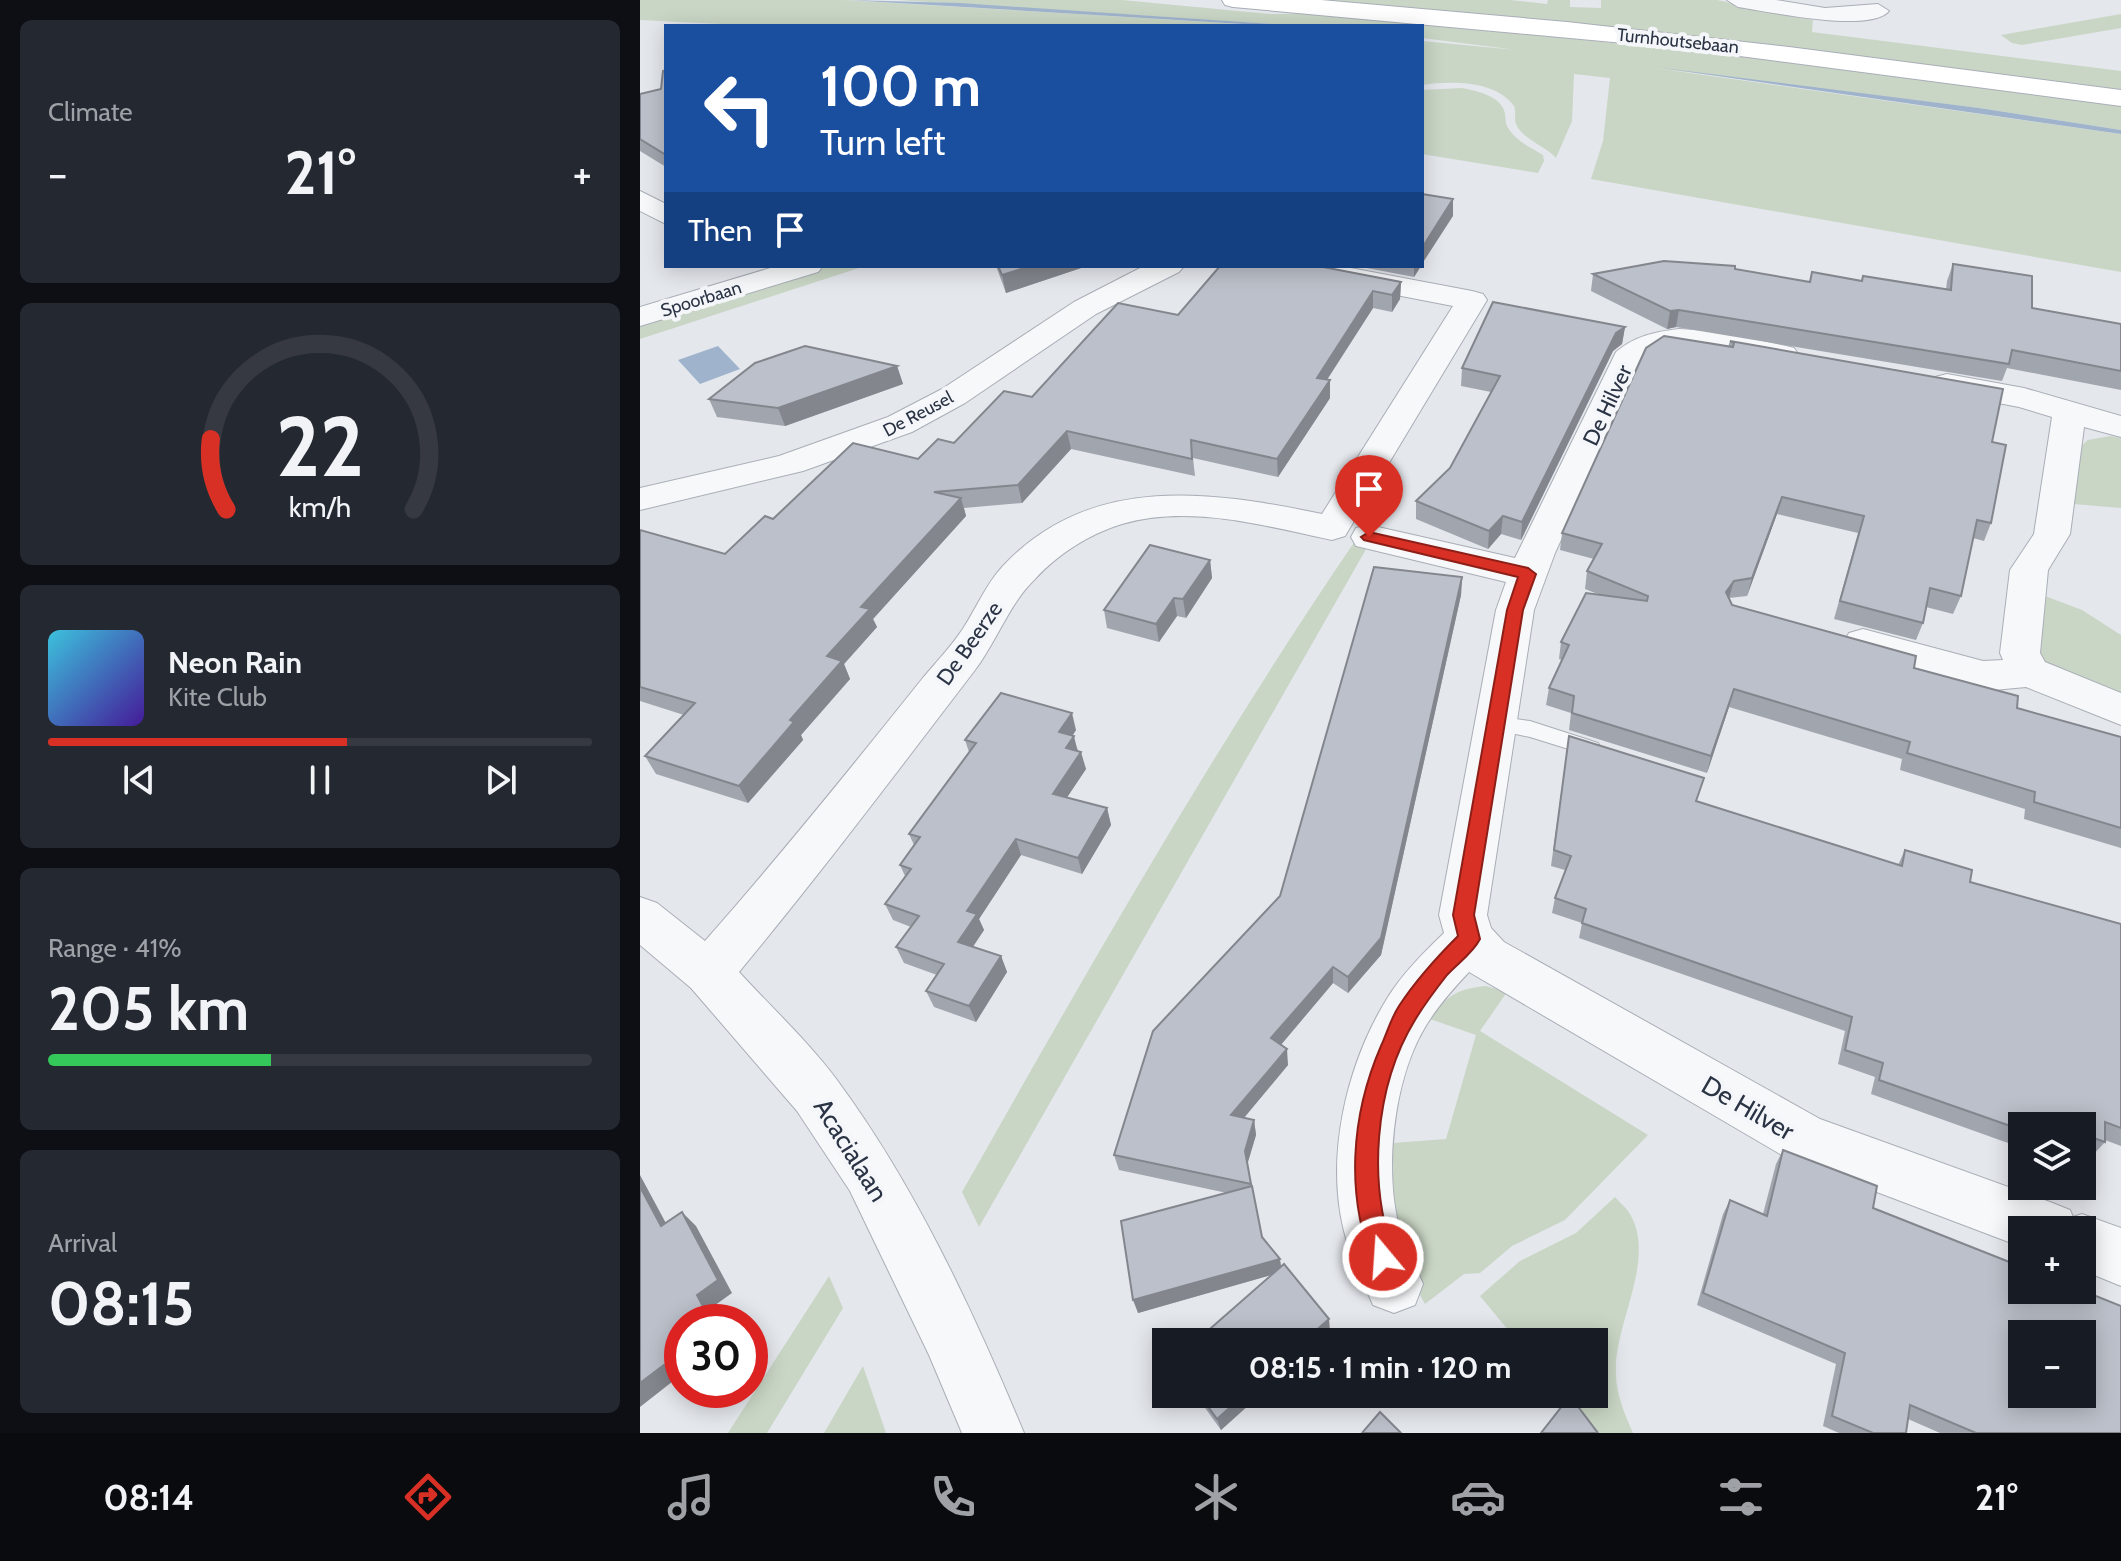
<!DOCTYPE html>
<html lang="en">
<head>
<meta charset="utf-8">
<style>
  body { margin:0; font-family:Cabin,sans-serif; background:#242831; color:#f1f3f6; height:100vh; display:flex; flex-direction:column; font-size:30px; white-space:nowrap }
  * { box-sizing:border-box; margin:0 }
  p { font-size:26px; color:#9ea1a6 }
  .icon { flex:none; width:44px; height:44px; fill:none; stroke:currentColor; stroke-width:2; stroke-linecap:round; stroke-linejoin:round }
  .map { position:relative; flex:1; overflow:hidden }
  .details { display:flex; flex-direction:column; gap:20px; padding:20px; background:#0d0f14; width:640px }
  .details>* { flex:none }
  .top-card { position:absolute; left:24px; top:24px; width:760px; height:244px; border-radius:0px; box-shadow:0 4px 20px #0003; background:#1a4fa0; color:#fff; overflow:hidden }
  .fabs { position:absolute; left:1368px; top:1112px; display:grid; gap:16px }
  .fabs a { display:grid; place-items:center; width:88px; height:88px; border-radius:0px; background:#171b24; box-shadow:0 4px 20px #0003; font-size:40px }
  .speed { position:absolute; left:24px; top:1304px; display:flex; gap:16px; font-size:40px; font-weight:700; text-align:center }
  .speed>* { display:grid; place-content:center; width:104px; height:104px; border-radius:50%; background:#171b24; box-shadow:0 4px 20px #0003; line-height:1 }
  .speed .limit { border:12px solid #d22; background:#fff; color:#111 }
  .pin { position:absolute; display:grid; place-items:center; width:68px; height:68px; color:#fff; margin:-82px -34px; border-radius:50% 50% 50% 0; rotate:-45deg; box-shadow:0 0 8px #0007 }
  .pin .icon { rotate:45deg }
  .me { position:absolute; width:88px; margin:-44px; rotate:342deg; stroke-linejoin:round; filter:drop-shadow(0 0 6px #0008) }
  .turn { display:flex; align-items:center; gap:28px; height:168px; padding:0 24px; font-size:36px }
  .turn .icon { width:104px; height:104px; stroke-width:2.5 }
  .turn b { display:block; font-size:56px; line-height:68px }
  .then { display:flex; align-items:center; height:76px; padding:0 24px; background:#0003; gap:16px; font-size:30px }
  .big { font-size:60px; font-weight:700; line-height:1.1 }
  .details .tile { flex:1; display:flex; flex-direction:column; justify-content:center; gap:12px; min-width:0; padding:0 28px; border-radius:12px; background:#242831 }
  .details .dial { align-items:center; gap:0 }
  .dial svg { height:208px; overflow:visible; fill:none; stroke:#363941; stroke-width:7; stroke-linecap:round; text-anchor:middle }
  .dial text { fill:#f1f3f6; stroke:none }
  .song { display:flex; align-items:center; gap:24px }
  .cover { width:96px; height:96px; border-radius:12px; background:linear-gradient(135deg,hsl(190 70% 55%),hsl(260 70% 35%)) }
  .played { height:8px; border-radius:4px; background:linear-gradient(90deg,#d93025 55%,#363941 55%) }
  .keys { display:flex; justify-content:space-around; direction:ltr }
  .heat { display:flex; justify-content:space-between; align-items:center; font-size:44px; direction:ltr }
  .charge { height:12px; border-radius:6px; background:linear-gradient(90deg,#34c759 41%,#363941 0) }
  .trip { position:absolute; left:512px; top:1328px; width:456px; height:80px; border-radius:0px; background:#171b24; box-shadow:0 4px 20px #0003; font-weight:700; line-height:80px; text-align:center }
  .dock { display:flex; height:128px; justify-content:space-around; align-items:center; background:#090b0e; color:#9ea1a6 }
  .dock .icon { width:56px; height:56px }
  .dock .active { color:#d93025 }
  .dock b { font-size:36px; color:#f1f3f6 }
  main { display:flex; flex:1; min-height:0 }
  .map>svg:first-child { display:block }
</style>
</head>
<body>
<main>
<section class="details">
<div class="tile"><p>Climate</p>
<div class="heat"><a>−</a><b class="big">21°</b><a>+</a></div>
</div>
<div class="tile dial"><svg viewBox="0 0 100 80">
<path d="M14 69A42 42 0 1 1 86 69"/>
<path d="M14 69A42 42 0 0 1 8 42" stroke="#d93025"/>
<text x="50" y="56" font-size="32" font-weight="700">22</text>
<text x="50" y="72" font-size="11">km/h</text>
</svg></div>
<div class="tile">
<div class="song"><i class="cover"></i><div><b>Neon Rain</b><p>Kite Club</p></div></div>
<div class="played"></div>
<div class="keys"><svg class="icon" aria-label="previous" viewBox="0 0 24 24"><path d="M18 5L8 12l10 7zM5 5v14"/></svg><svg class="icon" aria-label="pause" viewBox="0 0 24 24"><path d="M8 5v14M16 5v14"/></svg><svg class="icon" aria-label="next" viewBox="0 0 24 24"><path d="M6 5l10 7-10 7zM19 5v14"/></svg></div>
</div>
<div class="tile"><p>Range · 41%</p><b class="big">205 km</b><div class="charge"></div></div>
<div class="tile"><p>Arrival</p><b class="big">08:15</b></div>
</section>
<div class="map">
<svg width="1481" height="1433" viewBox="0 0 1481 1433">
  <rect width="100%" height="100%" fill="#e4e7ec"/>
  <g fill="#c9d6c5">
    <polygon points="0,0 205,0 634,26 123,26 0,20"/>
    <path d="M 258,0 L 482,0 L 630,14 L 696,14 L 1211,68 L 1481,104 L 1481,130 L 1339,108 L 1015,68 L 1481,134 L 1481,272 L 951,179 L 963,141 L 970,78 L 934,74 L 932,121 L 916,158 C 905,145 878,138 875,120 C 875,116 876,111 874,106 C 855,80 811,81 782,85 L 782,41 L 877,50 L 782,38 L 782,26 L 662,26 Z"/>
    <polygon points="683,0 870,0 907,4 908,0 930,0 930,7 961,8 961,0 1077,0 1173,20 1172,32 1481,71 1481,90 1103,42"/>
    <polygon points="1481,14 1481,28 1382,45 1372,43 1361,35"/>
    <path d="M 822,88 C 837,91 862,96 865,114 C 866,122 865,125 871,132 C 878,142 892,148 903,155 L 904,161 L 898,173 L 782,154 L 782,90 Z"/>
    <polygon points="190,266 225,266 0,339 0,325"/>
    <polygon points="1470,436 1481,438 1481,508 1433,504 1439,448 1448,440"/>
    <path d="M 715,541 L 729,544 L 339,1227 L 322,1192 C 447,971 572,751 715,541 Z"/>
    <polygon points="1405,596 1442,610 1481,635 1481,699 1404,664 1399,652"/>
    <path d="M 846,986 L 867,992 L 840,1031 L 1008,1135 L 925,1220 L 872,1246 L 840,1273 L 824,1274 L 785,1304 L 769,1275 L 747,1212 L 753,1143 L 806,1139 L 836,1035 L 790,1019 C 806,995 818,989 846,986 Z"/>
    <path d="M 975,1197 C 980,1203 988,1209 991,1216 C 1016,1261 973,1326 976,1374 C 976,1394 985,1415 993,1433 L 949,1433 L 919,1394 L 954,1394 L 954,1342 L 878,1342 L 840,1296 L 880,1261 L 936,1233 Z"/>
    <polygon points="189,1276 203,1308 127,1433 88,1433"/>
    <polygon points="223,1366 246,1433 184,1433"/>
  </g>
  <g fill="#9fb4cc">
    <polygon points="208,0 320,3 662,26 636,26"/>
    <polygon points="1015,67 1339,108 1481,130 1481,134"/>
    <polygon points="78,346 100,369 60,384 38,360"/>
  </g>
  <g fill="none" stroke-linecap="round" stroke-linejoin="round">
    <g stroke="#a9aeb7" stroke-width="2">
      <polygon id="lane" points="855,716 890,721 958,743 961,748 958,753 951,756 890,737 848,728 845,723 848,718"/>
    </g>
    <g stroke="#a9aeb7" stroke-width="2">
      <g id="street">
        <path d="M 1087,0 L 1136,0 L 1185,8 L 1238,4 L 1249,11 C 1230,34 1126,11 1098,7 Z"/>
        <polygon points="0,191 26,204 26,224 0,211"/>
        <polygon points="137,266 183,266 178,272 0,326 0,307"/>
        <polygon points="504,266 544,266 539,272 456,314 325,403 272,432 163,471 0,510 0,488 139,456 248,417 302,389 434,302"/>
        <path d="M 638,266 L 700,266 L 832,291 L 843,294 L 847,300 L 705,536 L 692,540 C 625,526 550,504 482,524 C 449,534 418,554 395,579 C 369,604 357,641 335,670 C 257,772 180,874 99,972 C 131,1007 168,1041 197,1080 C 276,1187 333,1311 384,1433 L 322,1433 L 289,1355 L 210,1191 L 157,1111 L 51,988 L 0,945 L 0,897 L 17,903 L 65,941 C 140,856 211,768 282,679 C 296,662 312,646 324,627 C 337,607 346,584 363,566 C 450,473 571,491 682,514 L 813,306 L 653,275 L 643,272 Z"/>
        <path d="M 1039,329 C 1078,331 1117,339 1154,348 L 1159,355 L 1154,362 C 1106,374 1049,323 1001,364 L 915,553 L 894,610 L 847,915 L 851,928 L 864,942 L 1180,1119 L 1410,1202 L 1430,1210 L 1433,1217 L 1442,1214 L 1481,1228 L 1481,1286 L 1442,1270 L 1442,1230 L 1382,1230 L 1382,1247 L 1147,1158 L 829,972 C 813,989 796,1008 784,1029 C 753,1082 743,1175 761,1233 C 766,1251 776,1267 783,1284 L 775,1305 L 754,1313 L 733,1305 C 723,1281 710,1257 704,1231 C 685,1155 707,1063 748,997 C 763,973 784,952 804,933 L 799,915 L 856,610 L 866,582 L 716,546 L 711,537 L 716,528 L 729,525 L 875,558 L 976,352 C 995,336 1014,332 1039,329 Z"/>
        <polygon points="1307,374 1384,388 1481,416 1481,437 1444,427 1430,534 1408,570 1400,653 1405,662 1481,693 1481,725 1386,687 1343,691 1209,653 1203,643 1209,633 1223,629 1343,661 1363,660 1360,653 1370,570 1394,534 1412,417 1379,407 1295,391 1291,384 1295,377"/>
      </g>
    </g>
    <g stroke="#a9aeb7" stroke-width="2">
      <polygon id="secondary" points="582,0 681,0 927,22 1149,47 1481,90 1481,106 1038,48 593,7 585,5"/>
    </g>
    <use href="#lane" fill="#f7f8fa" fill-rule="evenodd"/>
    <use href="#street" fill="#f7f8fa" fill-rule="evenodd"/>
    <use href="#secondary" fill="#fff" fill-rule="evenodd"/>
  </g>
  <g fill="#a1a5ae">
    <polygon points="26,70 26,167 0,151 0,94 21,89"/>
    <polygon points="1313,264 1392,308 1481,324 1481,390 1367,368 1362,381 1036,327 1027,329 951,291 953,274 1170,282 1222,281 1306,290 1307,281"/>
    <polygon points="356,266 447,266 366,293"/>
    <polygon points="716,266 781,266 774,277"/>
    <polygon points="761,282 760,299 752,312 733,308 687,380 690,380 690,398 638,477 553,458 555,476 431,449 382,503 324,508 326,516 233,619 237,627 204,664 210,679 161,735 163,740 108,803 16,774 5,756 44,715 0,701 0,530 85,554 133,519 278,459 314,443 392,397 538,315"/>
    <polygon points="985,327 982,344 973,351 881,540 861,534 848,549 776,519 776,501 810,468 851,392 821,386 822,368"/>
    <polygon points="1090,341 1352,442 1351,523 1344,541 1333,538 1321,596 1313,614 1286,607 1283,623 1276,640 1194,619 1218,533 1137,514 1107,596 1089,598 1092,605 1274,668 1377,708 1481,737 1481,848 1384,819 1385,809 1260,770 1262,759 1089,707 1067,773 929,730 931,713 906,705 909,688 922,660 919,659 921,642 960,595 945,589 947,571 954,559 920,550 922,533 1088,347"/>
    <polygon points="257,366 263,384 145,426 77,417 69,399"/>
    <polygon points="570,560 572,578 546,618 537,616 519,642 467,628 464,610"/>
    <polygon points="822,577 821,595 741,955 708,993 693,983 641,1045 648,1065 604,1117 614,1120 616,1135 607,1165 622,1237 641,1266 690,1331 678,1342 555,1342 631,1275 498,1313 587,1193 479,1170 474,1155 640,896"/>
    <polygon points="436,730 432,736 446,769 427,797 467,808 471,825 442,874 381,855 339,919 344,930 333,947 361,956 367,972 336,1022 294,1007 286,991 297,975 264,963 256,947 271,927 253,920 245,904 265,876 260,865 274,845 269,834 329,752 325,740"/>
    <polygon points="929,736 1057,801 1258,865 1265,850 1330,882 1481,924 1481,1146 1465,1140 1465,1142 1453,1155 1442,1151 1442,1126 1382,1126 1382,1148 1231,1094 1235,1077 1198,1064 1205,1031 939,938 942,923 912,913 915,898 925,870 911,866"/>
    <polygon points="1143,1150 1233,1208 1481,1433 1300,1433 1268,1419 1266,1433 1199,1433 1183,1426 1196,1364 1057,1305 1083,1214 1090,1200 1123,1214 1136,1164"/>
    <polygon points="555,1394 621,1394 581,1430"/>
  </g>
  <g fill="#83868d">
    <polygon points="813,199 813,216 782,264 782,248"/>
    <polygon points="391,266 447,266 366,293 362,275"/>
    <polygon points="774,266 781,266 774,277"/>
    <polygon points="761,282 760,299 752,312 752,295"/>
    <polygon points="733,291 733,308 677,395 677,378"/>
    <polygon points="1039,310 1036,327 1027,329 1030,311"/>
    <polygon points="985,327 982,344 973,351 881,540 882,522 976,333"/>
    <polygon points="257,366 263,384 145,426 138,408"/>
    <polygon points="690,380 690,398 638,477 637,459"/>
    <polygon points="427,431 431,449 382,503 378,485"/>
    <polygon points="1142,497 1137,514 1107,596 1112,578"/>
    <polygon points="321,498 326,516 233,619 237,627 204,664 210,679 161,735 163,740 108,803 99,786 221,607"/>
    <polygon points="863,516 861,534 848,549 849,531"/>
    <polygon points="570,560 572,578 546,618 543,599"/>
    <polygon points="822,577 821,595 741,955 708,993 708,977"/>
    <polygon points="1094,581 1089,598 1081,609 1086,592"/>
    <polygon points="534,598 537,616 519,642 516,624"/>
    <polygon points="1094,689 1089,707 1067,773 1071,756"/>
    <polygon points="432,713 436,730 424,749 419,732"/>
    <polygon points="434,736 438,753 426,748"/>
    <polygon points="441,752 446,769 418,811 413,794"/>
    <polygon points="467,808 471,825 442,874 438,858"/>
    <polygon points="376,839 381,855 339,919 344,930 325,958 318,942 327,911"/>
    <polygon points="361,956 367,972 336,1022 329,1006"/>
    <polygon points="693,967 693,983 633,1054 631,1038"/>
    <polygon points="647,1049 648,1065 594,1130 591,1115"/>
    <polygon points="614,1120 616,1135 607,1165 605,1151"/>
    <polygon points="0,1175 35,1240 21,1226 0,1187"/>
    <polygon points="42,1212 56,1226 92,1293 71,1308 78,1322 71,1322 57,1295"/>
    <polygon points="640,1259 642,1272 498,1313 493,1300"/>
    <polygon points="689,1319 690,1331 678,1342 663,1342"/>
    <polygon points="42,1358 42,1381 37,1378 0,1407 0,1383 24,1365"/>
    <polygon points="605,1394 621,1394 581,1430 577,1419"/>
  </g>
  <g fill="#bbc0ca" stroke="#83868d" stroke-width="2" fill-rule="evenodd">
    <polygon points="26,70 26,155 0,139 0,94 21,89 23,71"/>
    <polygon points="782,194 813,199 782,248"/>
    <polygon points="1024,261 1095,266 1095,269 1170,282 1172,272 1222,281 1223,276 1311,290 1313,264 1392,276 1392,308 1481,324 1481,371 1372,350 1369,364 1039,310 1030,311 953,274"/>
    <polygon points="358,266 391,266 362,275"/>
    <polygon points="580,266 678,266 761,282 752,295 733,291 677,378 690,380 637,459 551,440 552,459 427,431 378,485 294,492 321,498 221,607 230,609 187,656 202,661 150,720 154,722 99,786 5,756 55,703 0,687 0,530 85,554 125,516 133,519 213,443 278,459 298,439 314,443 364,391 392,397 478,303 538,315"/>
    <polygon points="853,302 985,327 976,333 882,522 863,516 849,531 776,501 810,468 860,376 822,368"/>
    <polygon points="1024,336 1093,347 1094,343 1090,341 1363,389 1352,442 1366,445 1351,523 1337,520 1321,596 1290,588 1283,623 1200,601 1224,516 1142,497 1112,578 1094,581 1086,592 1092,605 1276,656 1274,668 1378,696 1377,708 1481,737 1481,828 1394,802 1395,792 1267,753 1270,742 1094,689 1071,756 932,713 934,696 909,688 929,645 921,642 946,593 1007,601 1008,596 947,571 962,544 922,533 1006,348"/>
    <polygon points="165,346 257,366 138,408 69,399 115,363"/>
    <polygon points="510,545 570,560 543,599 534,598 516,624 464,610"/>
    <polygon points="734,567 822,577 741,938 708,977 693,967 631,1038 647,1049 591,1115 614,1120 605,1151 611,1184 474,1155 513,1031 640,896"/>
    <polygon points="361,693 432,713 419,732 434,736 426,748 441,752 413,794 467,808 438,858 376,839 327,911 337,914 318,942 361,956 329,1006 286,991 304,964 256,947 279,916 245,904 271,869 260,865 280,837 269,834 336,743 325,740"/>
    <polygon points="929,736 1064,778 1056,801 1262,866 1265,850 1332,870 1330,882 1481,924 1481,1128 1465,1122 1465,1142 1442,1134 1442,1126 1382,1126 1382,1130 1239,1080 1243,1063 1205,1050 1212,1017 942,923 946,909 915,898 931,856 914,850"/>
    <path d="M 1143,1150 L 1237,1186 L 1233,1208 L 1382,1267 L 1382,1290 L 1441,1290 L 1481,1306 L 1481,1433 L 1336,1433 L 1270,1405 L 1266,1433 L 1233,1433 L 1192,1416 L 1205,1353 L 1063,1293 L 1090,1200 L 1127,1216 ZM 1382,1334 L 1442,1334 L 1442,1394 L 1382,1394 Z"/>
    <polygon points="612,1186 622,1237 640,1259 493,1300 481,1221"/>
    <polygon points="0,1187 21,1226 42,1212 78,1280 57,1295 71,1322 42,1322 42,1358 27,1370 24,1365 0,1383"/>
    <polygon points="644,1264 689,1319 663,1342 555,1342"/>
    <polygon points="559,1394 605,1394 577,1419"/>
    <polygon points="930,1396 958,1433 901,1433"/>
    <polygon points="740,1412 761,1433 722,1433"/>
  </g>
  <path fill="#d93025" stroke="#8d1f18" stroke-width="2" d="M 729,532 L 888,568 L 896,574 L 883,610 L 834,915 L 840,939 C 833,953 818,963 807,975 C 796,989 784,1005 775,1020 C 734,1087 727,1185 755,1257 L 752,1266 L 743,1270 L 734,1266 C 705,1195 711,1115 741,1046 C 747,1033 751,1018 759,1006 C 776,980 796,958 818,936 L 813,915 L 867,610 L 878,577 L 724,540 L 721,537 Z"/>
  <g text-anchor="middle" stroke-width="8" stroke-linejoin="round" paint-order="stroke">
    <g font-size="18" fill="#2b3445" stroke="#f4f6f9">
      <text transform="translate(1038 41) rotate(6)" y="6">Turnhoutsebaan</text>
      <text transform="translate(61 299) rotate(-17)" y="6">Spoorbaan</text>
      <text transform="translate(278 414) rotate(-28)" y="6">De Reusel</text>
    </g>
    <g font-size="22" fill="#2b3445" stroke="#f4f6f9">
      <text transform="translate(967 405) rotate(-65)" y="8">De Hilver</text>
      <text transform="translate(329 643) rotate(-55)" y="8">De Beerze</text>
    </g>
    <g font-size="26" fill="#2b3445" stroke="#f4f6f9">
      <text transform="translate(1108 1108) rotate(30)" y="9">De Hilver</text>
      <text transform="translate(211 1150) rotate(58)" y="9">Acacialaan</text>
    </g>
  </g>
</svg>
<div class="fabs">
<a><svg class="icon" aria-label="layers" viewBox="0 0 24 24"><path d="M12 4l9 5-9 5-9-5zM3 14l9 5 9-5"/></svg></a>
<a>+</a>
<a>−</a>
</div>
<div class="speed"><div class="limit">30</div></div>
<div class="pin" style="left:729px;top:537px;background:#d93025"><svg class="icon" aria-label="arrive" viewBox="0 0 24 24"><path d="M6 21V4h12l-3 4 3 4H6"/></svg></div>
<svg class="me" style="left:743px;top:1257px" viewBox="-20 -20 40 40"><circle r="17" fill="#d93025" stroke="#fff" stroke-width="3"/><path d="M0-11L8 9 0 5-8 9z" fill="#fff"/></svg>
<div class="trip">08:15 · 1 min · 120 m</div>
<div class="top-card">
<div class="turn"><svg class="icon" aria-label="left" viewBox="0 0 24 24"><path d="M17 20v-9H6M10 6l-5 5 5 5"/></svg><div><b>100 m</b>Turn left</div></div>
<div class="then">Then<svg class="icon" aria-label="arrive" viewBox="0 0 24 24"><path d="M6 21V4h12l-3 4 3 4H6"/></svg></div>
</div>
</div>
</main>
<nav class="dock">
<b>08:14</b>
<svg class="icon active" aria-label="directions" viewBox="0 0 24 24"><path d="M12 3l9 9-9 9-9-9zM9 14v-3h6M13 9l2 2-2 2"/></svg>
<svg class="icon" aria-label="music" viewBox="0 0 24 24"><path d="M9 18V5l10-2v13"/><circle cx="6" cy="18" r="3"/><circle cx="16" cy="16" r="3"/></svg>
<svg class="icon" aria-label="phone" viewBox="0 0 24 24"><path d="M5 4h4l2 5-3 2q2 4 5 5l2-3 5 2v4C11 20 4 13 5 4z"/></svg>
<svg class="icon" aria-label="climate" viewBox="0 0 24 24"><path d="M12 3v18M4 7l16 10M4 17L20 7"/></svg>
<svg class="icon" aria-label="car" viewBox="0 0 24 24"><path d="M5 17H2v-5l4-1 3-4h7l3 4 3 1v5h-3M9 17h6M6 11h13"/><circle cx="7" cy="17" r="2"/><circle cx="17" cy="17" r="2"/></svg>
<svg class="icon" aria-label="filters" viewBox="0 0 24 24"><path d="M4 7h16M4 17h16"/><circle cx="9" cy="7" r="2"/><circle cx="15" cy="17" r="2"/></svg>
<b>21°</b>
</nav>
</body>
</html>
